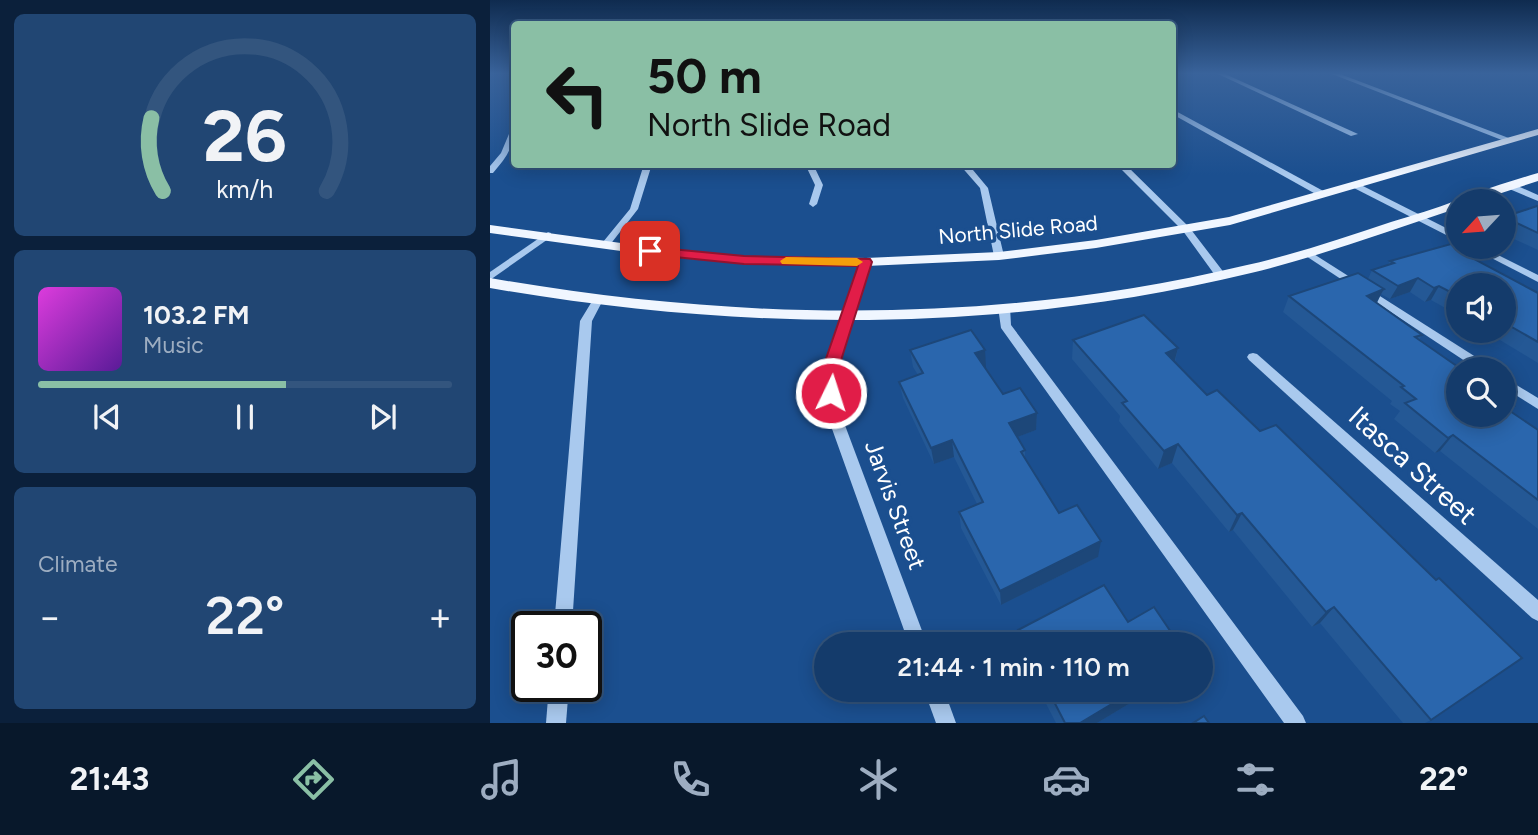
<!DOCTYPE html>
<html lang="en">
<head>
<meta charset="utf-8">
<style>
  body { margin:0; font-family:Figtree,sans-serif; background:#214673; color:#f1f3f6; height:100vh; display:flex; flex-direction:column; font-size:26px; white-space:nowrap }
  * { box-sizing:border-box; margin:0 }
  p { font-size:23px; color:#9dadc1 }
  .icon { flex:none; width:38px; height:38px; fill:none; stroke:currentColor; stroke-width:2; stroke-linecap:round; stroke-linejoin:round }
  .map { position:relative; flex:1; overflow:hidden }
  .panel { display:flex; flex-direction:column; gap:14px; padding:14px; background:#0b203b; width:490px }
  .panel>* { flex:none }
  .top-card { position:absolute; left:21px; top:21px; width:665px; height:147px; border-radius:7px; box-shadow:0 4px 18px #0003,0 0 0 2px #33557e; background:#8abfa5; color:#111; overflow:hidden }
  .needle { width:46px; rotate:244deg }
  .controls { position:absolute; left:956px; top:189px; display:grid; gap:14px }
  .controls a { display:grid; place-items:center; width:70px; height:70px; border-radius:50%; background:#143b6b; box-shadow:0 4px 18px #0003,0 0 0 2px #33557e; font-size:35px }
  .speed { position:absolute; left:21px; top:611px; display:flex; gap:14px; font-size:35px; font-weight:700; text-align:center }
  .speed>* { display:grid; place-content:center; width:91px; height:91px; border-radius:50%; background:#143b6b; box-shadow:0 4px 18px #0003,0 0 0 2px #33557e; line-height:1 }
  .speed .limit { border:4px solid #111; border-radius:10px; background:#fff; color:#111 }
  .pin { position:absolute; display:grid; place-items:center; width:60px; height:60px; color:#fff; margin:-30px; border-radius:14px; box-shadow:0 4px 10px #0006 }
  .me { position:absolute; width:77px; margin:-38px; rotate:4deg; stroke-linejoin:round; filter:drop-shadow(0 0 5px #0008) }
  .turn { display:flex; align-items:center; gap:24px; height:147px; padding:0 21px; font-size:32px }
  .turn .icon { width:91px; height:91px; stroke-width:2.5 }
  .turn b { display:block; font-size:49px; line-height:60px }
  .big { font-size:52px; font-weight:600; line-height:1.1 }
  .panel .card { flex:1; display:flex; flex-direction:column; justify-content:center; gap:10px; min-width:0; padding:0 24px; border-radius:10px; background:#214673 }
  .panel .dial { align-items:center; gap:0 }
  .dial svg { height:182px; overflow:visible; fill:none; stroke:#33557e; stroke-width:7; stroke-linecap:round; text-anchor:middle }
  .dial text { fill:#f1f3f6; stroke:none }
  .song { display:flex; align-items:center; gap:21px }
  .cover { width:84px; height:84px; border-radius:10px; background:linear-gradient(135deg,hsl(300 70% 55%),hsl(270 70% 35%)) }
  .played { height:7px; border-radius:4px; background:linear-gradient(90deg,#8abfa5 60%,#33557e 60%) }
  .keys { display:flex; justify-content:space-around; direction:ltr }
  .heat { display:flex; justify-content:space-between; align-items:center; font-size:38px; direction:ltr }
  .trip { position:absolute; left:324px; top:632px; width:399px; height:70px; border-radius:35px; background:#143b6b; box-shadow:0 4px 18px #0003,0 0 0 2px #33557e; font-weight:600; line-height:70px; text-align:center }
  .dock { display:flex; height:112px; justify-content:space-around; align-items:center; background:#08182b; color:#9dadc1 }
  .dock .icon { width:49px; height:49px }
  .dock .active { color:#8abfa5 }
  .dock b { font-size:32px; color:#f1f3f6 }
  main { display:flex; flex:1; min-height:0 }
  .map>svg:first-child { display:block }
</style>
</head>
<body>
<main>
<section class="panel">
<div class="card dial"><svg viewBox="0 0 100 80">
<path d="M14 69A42 42 0 1 1 86 69"/>
<path d="M14 69A42 42 0 0 1 9 37" stroke="#8abfa5"/>
<text x="50" y="56" font-size="32" font-weight="700">26</text>
<text x="50" y="72" font-size="11">km/h</text>
</svg></div>
<div class="card">
<div class="song"><i class="cover"></i><div><b>103.2 FM</b><p>Music</p></div></div>
<div class="played"></div>
<div class="keys"><svg class="icon" aria-label="previous" viewBox="0 0 24 24"><path d="M18 5L8 12l10 7zM5 5v14"/></svg><svg class="icon" aria-label="pause" viewBox="0 0 24 24"><path d="M8 5v14M16 5v14"/></svg><svg class="icon" aria-label="next" viewBox="0 0 24 24"><path d="M6 5l10 7-10 7zM19 5v14"/></svg></div>
</div>
<div class="card"><p>Climate</p>
<div class="heat"><a>−</a><b class="big">22°</b><a>+</a></div>
</div>
</section>
<div class="map">
<svg width="1048" height="723" viewBox="0 0 1048 723">
  <rect width="100%" height="100%" fill="#1b4f8f"/>
  <g fill="none" stroke-linecap="round" stroke-linejoin="round">
    <g fill="#a9c9ee" fill-rule="evenodd">
      <polygon points="728,74 735,74 868,134 861,136"/>
      <polygon points="842,74 850,74 1024,140 1017,142"/>
      <polygon points="682,109 837,193 838,195 831,197 682,114"/>
      <path d="M 21,129 L 24,129 C 24,148 15,159 3,173 L 0,173 L 0,166 L 11,153 Z"/>
      <polygon points="154,164 162,164 148,209 119,246 113,246 113,242 140,209"/>
      <polygon points="315,164 323,164 333,185 327,204 323,207 319,204 325,185"/>
      <polygon points="469,164 478,164 498,188 514,256 513,258 509,259 504,256 490,188"/>
      <polygon points="626,164 635,164 699,227 735,274 735,278 727,278 693,231"/>
      <polygon points="865,182 968,234 968,241 862,187 862,183"/>
      <polygon points="1017,184 1023,184 1048,195 1048,201 1017,188"/>
      <polygon points="58,232 61,233 61,237 0,280 0,272"/>
      <polygon points="980,247 992,247 1048,275 1048,282"/>
      <polygon points="819,251 1000,366 1002,369 987,369 816,256 814,254"/>
      <polygon points="376,259 381,262 345,373 350,412 437,644 419,644 336,412 333,373 371,262"/>
      <polygon points="108,297 113,300 102,321 82,626 64,626 90,321 104,298"/>
      <polygon points="514,304 520,307 521,325 813,716 816,723 794,723 511,328 508,307"/>
      <polygon points="763,353 767,354 1048,600 1048,621 1042,618 759,360 757,357 759,354"/>
      <polygon points="1013,377 1048,398 1048,409 1013,387"/>
      <polygon points="59,686 79,686 76,723 56,723"/>
      <polygon points="434,690 454,690 466,723 446,723"/>
    </g>
    <g fill="#f0f6ff" fill-rule="evenodd">
      <polygon points="1048,129 1048,135 740,225 606,248 509,260 376,266 254,264 160,255 0,233 0,225 160,247 254,256 376,258 509,252 606,240 739,217"/>
      <path d="M 1048,173 L 1048,181 L 987,201 L 968,201 L 968,208 C 899,231 831,256 761,273 C 510,334 253,332 0,288 L 0,278 C 250,322 508,325 757,265 C 806,254 853,238 901,222 C 923,215 946,209 967,200 C 992,190 1021,181 1048,173 Z"/>
    </g>
  </g>
  <g fill="#245895">
    <polygon points="1048,206 1048,250 1013,234 1013,219 1014,217"/>
    <polygon points="973,253 1048,293 1048,363 995,331 1013,331 1013,285 968,285 968,315 941,300 935,302 920,292 900,299 891,294 887,303 932,335 929,340 1024,406 1020,411 1048,430 1048,529 950,451 945,453 904,419 910,411 900,404 902,401 793,312 799,296 878,279 882,270 898,265 900,261"/>
    <polygon points="583,340 688,348 685,362 941,720 935,723 913,723 830,623 822,627 743,530 739,532 682,463 668,469 629,421 630,416 582,359"/>
    <polygon points="420,350 496,367 495,367 513,394 547,413 546,430 527,437 535,450 535,459 569,513 608,557 511,605 471,528 469,512 487,504 464,457 444,464 413,398 409,382 428,375 423,367"/>
    <polygon points="638,622 689,644 528,644 528,630"/>
    <polygon points="549,690 662,690 607,723 566,723"/>
  </g>
  <g fill="#1d4779">
    <polygon points="928,278 920,292 900,299 908,286"/>
    <polygon points="949,286 941,300 935,302 944,288"/>
    <polygon points="894,289 885,305 877,296"/>
    <polygon points="688,348 683,367 676,353"/>
    <polygon points="495,350 496,367 487,370 485,353"/>
    <polygon points="547,413 546,430 519,440 519,423"/>
    <polygon points="963,435 950,451 945,453 958,438"/>
    <polygon points="462,440 464,457 444,464 441,448"/>
    <polygon points="688,444 682,463 668,469 674,451"/>
    <polygon points="752,513 743,530 739,532 747,515"/>
    <polygon points="611,541 608,557 511,605 510,591"/>
    <polygon points="844,607 830,623 822,627 836,612"/>
    <polygon points="645,690 662,690 607,723 590,723"/>
  </g>
  <g fill="#2a66ad" stroke="#1d4779" stroke-width="2">
    <polygon points="1047,206 1048,206 1048,233 1014,217"/>
    <polygon points="968,242 968,247 970,247 973,253 1048,293 1048,342 1013,322 1013,285 968,285 968,296 949,286 944,288 928,278 908,286 882,270 904,263 900,261"/>
    <polygon points="868,273 894,289 877,296 932,335 925,337 971,369 968,369 968,415 1013,415 1013,398 1024,406 1017,409 1048,430 1048,500 963,435 958,438 915,403 926,399 911,387 914,386 799,296"/>
    <polygon points="654,315 688,348 676,353 717,395 727,390 770,431 786,425 946,580 949,578 1032,658 941,720 844,607 836,612 752,513 747,515 688,444 674,451 632,403 637,401 583,340"/>
    <polygon points="481,330 495,350 485,353 513,394 530,388 547,413 519,423 535,450 531,452 569,513 587,505 611,541 510,591 469,512 493,502 462,440 441,448 409,382 433,373 420,350"/>
    <polygon points="614,585 638,622 664,607 689,644 535,644 528,630"/>
    <polygon points="558,690 645,690 590,723 575,723"/>
    <polygon points="714,716 719,723 703,723"/>
  </g>
  <linearGradient id="sky" x2="0" y2="1"><stop stop-color="#0f2b4f"/><stop offset="0.42" stop-color="#39639b"/><stop offset="1" stop-color="#39639b" stop-opacity="0"/></linearGradient>
  <rect width="1048" height="175" fill="url(#sky)"/>
  <polygon fill="#e11d48" stroke="#92132f" stroke-width="2" points="160,247 254,256 380,259 382,262 347,373 349,393 347,397 335,397 331,373 368,266 254,264 155,254 153,251"/>
  <polygon fill="#f59e0b" points="296,257 367,258 373,262 367,266 292,264 290,261"/>
  <g text-anchor="middle" stroke-width="7" stroke-linejoin="round" paint-order="stroke">
    <g font-size="21" fill="#fff" stroke="#1b4f8f">
      <text transform="translate(528 230) rotate(-5)" y="7">North Slide Road</text>
    </g>
    <g font-size="24" fill="#fff" stroke="#1b4f8f">
      <text transform="translate(405 505) rotate(70)" y="8">Jarvis Street</text>
    </g>
    <g font-size="28" fill="#fff" stroke="#1b4f8f">
      <text transform="translate(923 465) rotate(42)" y="10">Itasca Street</text>
    </g>
  </g>
</svg>
<div class="controls">
<a><svg class="needle" viewBox="-14 -14 28 28"><path d="M0-13l5 13h-10z" fill="#e53935"/><path d="M0 13l5-13h-10z" fill="#9dadc1"/></svg></a>
<a><svg class="icon" aria-label="sound" viewBox="0 0 24 24"><path d="M4 9h4l5-4v14l-5-4H4zM17 9q2 3 0 6"/></svg></a>
<a><svg class="icon" aria-label="search" viewBox="0 0 24 24"><circle cx="10" cy="10" r="6"/><path d="M15 15l6 6"/></svg></a>
</div>
<div class="speed"><div class="limit">30</div></div>
<div class="pin" style="left:160px;top:251px;background:#d93025"><svg class="icon" aria-label="arrive" viewBox="0 0 24 24"><path d="M6 21V4h12l-3 4 3 4H6"/></svg></div>
<svg class="me" style="left:341px;top:393px" viewBox="-20 -20 40 40"><circle r="17" fill="#e11d48" stroke="#fff" stroke-width="3"/><path d="M0-11L8 9 0 5-8 9z" fill="#fff"/></svg>
<div class="trip">21:44 · 1 min · 110 m</div>
<div class="top-card">
<div class="turn"><svg class="icon" aria-label="left" viewBox="0 0 24 24"><path d="M17 20v-9H6M10 6l-5 5 5 5"/></svg><div><b>50 m</b>North Slide Road</div></div>
</div>
</div>
</main>
<nav class="dock">
<b>21:43</b>
<svg class="icon active" aria-label="directions" viewBox="0 0 24 24"><path d="M12 3l9 9-9 9-9-9zM9 14v-3h6M13 9l2 2-2 2"/></svg>
<svg class="icon" aria-label="music" viewBox="0 0 24 24"><path d="M9 18V5l10-2v13"/><circle cx="6" cy="18" r="3"/><circle cx="16" cy="16" r="3"/></svg>
<svg class="icon" aria-label="phone" viewBox="0 0 24 24"><path d="M5 4h4l2 5-3 2q2 4 5 5l2-3 5 2v4C11 20 4 13 5 4z"/></svg>
<svg class="icon" aria-label="climate" viewBox="0 0 24 24"><path d="M12 3v18M4 7l16 10M4 17L20 7"/></svg>
<svg class="icon" aria-label="car" viewBox="0 0 24 24"><path d="M5 17H2v-5l4-1 3-4h7l3 4 3 1v5h-3M9 17h6M6 11h13"/><circle cx="7" cy="17" r="2"/><circle cx="17" cy="17" r="2"/></svg>
<svg class="icon" aria-label="filters" viewBox="0 0 24 24"><path d="M4 7h16M4 17h16"/><circle cx="9" cy="7" r="2"/><circle cx="15" cy="17" r="2"/></svg>
<b>22°</b>
</nav>
</body>
</html>
